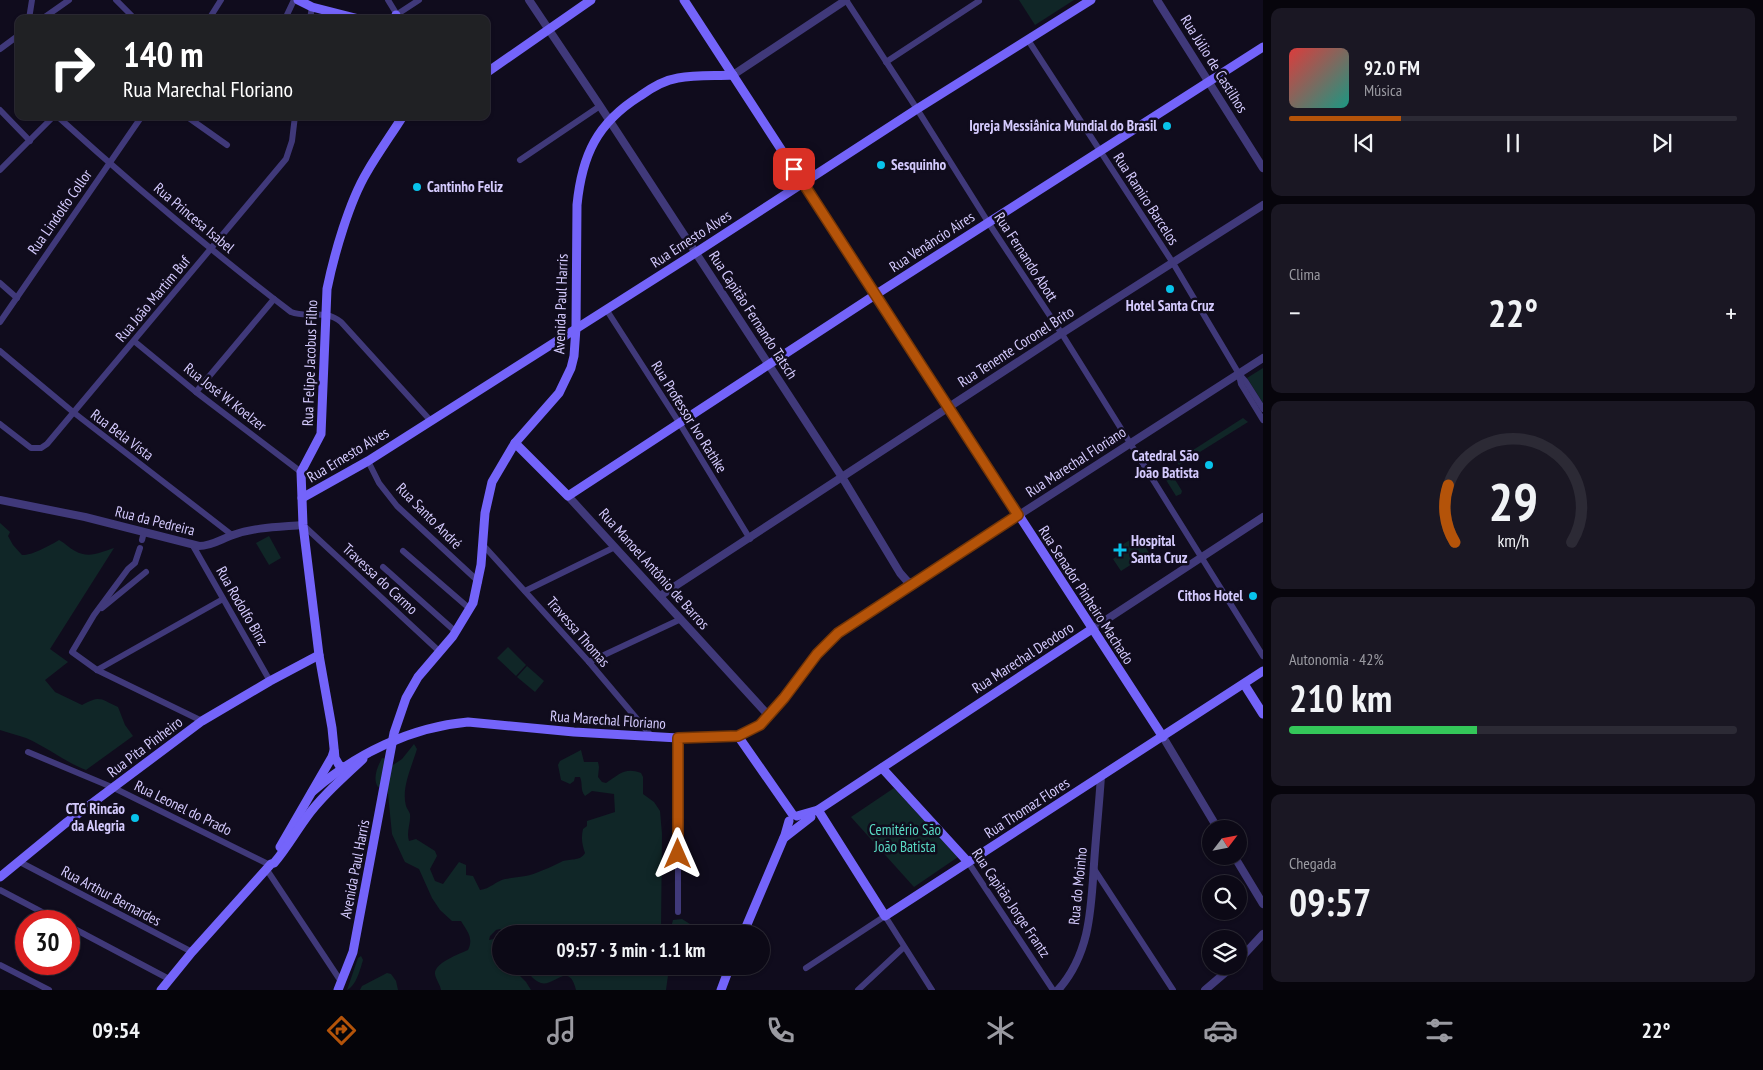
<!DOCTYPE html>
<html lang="pt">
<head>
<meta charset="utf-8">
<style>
  body { margin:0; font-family:"PT Sans Narrow",sans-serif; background:#1a1723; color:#f1f3f6; height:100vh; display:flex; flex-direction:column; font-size:19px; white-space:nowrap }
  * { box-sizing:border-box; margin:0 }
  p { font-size:16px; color:#9a9aa1 }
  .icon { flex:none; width:28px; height:28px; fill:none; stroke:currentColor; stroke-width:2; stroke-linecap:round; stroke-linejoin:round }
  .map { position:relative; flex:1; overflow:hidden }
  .details { display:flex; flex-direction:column; gap:8px; padding:8px; background:#07050c; width:500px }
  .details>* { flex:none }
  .top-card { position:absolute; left:15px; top:15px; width:475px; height:105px; border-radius:10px; box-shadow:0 1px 4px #0004,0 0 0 1px #2c2a35; background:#202124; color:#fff; overflow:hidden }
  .needle { width:32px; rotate:58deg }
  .buttons { position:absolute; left:1202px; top:820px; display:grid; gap:10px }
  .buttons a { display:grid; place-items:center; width:45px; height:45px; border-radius:50%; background:#0c0916; box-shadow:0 1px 4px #0004,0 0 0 1px #2c2a35; font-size:25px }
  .speed { position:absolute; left:15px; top:910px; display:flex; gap:10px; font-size:25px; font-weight:700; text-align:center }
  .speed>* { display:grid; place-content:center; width:65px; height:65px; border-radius:50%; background:#0c0916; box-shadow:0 1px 4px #0004,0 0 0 1px #2c2a35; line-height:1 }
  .speed .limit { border:8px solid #d22; background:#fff; color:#111 }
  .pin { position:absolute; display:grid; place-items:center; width:42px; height:42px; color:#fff; margin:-21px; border-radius:10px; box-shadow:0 2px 8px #0006 }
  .me { position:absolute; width:55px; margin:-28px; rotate:0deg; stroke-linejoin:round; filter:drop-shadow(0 0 4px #0008) }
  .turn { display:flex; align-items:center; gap:18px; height:105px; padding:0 25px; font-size:22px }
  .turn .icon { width:65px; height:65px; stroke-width:2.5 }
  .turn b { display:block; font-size:35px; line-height:42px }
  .big { font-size:38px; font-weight:800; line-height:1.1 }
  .details .tile { flex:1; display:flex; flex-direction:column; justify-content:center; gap:8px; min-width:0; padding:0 18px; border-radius:10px; background:#1a1723 }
  .details .dial { align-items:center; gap:0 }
  .dial svg { height:130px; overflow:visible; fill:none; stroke:#2c2a35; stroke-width:7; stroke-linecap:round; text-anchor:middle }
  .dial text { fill:#f1f3f6; stroke:none }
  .song { display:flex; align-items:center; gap:15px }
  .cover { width:60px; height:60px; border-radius:8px; background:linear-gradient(135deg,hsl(0 70% 55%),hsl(170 70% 35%)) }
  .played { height:5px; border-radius:2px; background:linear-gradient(90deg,#b45309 25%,#2c2a35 25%) }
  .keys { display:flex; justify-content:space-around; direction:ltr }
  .heat { display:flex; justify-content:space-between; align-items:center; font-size:28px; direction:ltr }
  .charge { height:8px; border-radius:4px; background:linear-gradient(90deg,#34c759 42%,#2c2a35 0) }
  .trip { position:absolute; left:492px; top:925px; width:278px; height:50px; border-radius:25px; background:#0c0916; box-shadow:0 1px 4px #0004,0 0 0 1px #2c2a35; font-weight:800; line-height:50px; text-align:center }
  .menu { display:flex; height:80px; justify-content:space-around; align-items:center; background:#050409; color:#9a9aa1 }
  .menu .icon { width:35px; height:35px }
  .menu .active { color:#b45309 }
  .menu b { font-size:22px; color:#f1f3f6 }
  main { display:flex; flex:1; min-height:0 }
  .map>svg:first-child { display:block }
</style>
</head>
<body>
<main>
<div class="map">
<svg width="1263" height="990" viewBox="0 0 1263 990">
  <rect width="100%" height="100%" fill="#100c1d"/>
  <g fill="#102627">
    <polygon points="1019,0 1074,0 1035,25"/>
    <polygon points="1263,368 1263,403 1247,378"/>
    <polygon points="1243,418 1248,422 1179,465 1176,461"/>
    <polygon points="1175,468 1174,478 1182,491 1181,494 1176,496 1163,475"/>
    <path d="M 0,523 L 10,532 L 8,536 L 13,545 L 22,555 C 31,556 51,545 59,540 C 65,543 69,548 75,551 C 89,559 101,552 114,548 L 50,649 L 68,662 L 45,680 L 55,692 L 82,705 C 101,695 100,699 118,707 L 125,725 L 133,736 L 86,770 C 65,762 47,747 26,738 C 18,735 8,733 0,730 Z"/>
    <polygon points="1138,535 1149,553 1121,571 1113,559 1121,554 1117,548"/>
    <polygon points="269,536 281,558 269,565 256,543"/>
    <polygon points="508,647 526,665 516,676 497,658"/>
    <polygon points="527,666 544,681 535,692 517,677"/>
    <path d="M 414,744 L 417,749 C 412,766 401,788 406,806 C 407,809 409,811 410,814 C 411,823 406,832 409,841 L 416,839 L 435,851 L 437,856 L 430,869 L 435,881 L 443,884 L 459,862 L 466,865 L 466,875 L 473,876 L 480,890 C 490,889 496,881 505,879 C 515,877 526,877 536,873 C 544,870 553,866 561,862 C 569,858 580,862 585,853 C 582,844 581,838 583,829 L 587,826 L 587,821 L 615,812 L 614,794 L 592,791 L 585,796 C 580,790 583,784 580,777 L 575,777 L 574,781 L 570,784 L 561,780 L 558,765 L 560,761 L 581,750 L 584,762 L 598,762 L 599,767 L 598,777 L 602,782 L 606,783 C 620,774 625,767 641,773 L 643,777 L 643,794 L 654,802 L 660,811 L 662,834 L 661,930 L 670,931 L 673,920 L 682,919 L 690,924 L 699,925 L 696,934 L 506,934 L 500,929 L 496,930 L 490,936 L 489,940 L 499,938 L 501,939 L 501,966 L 510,966 L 526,982 L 531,990 L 441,990 C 440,984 436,980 435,974 C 434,963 459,954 468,950 C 474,938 467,931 461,921 L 452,921 L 440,910 L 432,898 L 419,869 L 405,862 L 403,858 L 392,834 L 387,784 L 378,787 C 372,778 378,766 382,758 L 387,759 L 390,767 L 402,759 Z"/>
    <polygon points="894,788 958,857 914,887 851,817"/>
    <path d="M 361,956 L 363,960 C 360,970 356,986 347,990 L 358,958 Z"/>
    <path d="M 525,966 L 668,966 L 669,968 L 666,990 L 576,990 C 569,960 554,987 541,983 C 533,980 529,974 525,966 Z"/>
    <polygon points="387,973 391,974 396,981 398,990 360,990 362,986"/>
  </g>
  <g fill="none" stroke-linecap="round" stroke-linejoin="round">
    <g stroke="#40397a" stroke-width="6">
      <polyline points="116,0 135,19"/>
      <polyline points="388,0 399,18"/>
      <polyline points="846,0 917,109 988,222 1062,334 1263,656"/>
      <polyline points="396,15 419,0"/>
      <polyline points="29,19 32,0"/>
      <polyline points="42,19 69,0"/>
      <polyline points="209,19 221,0"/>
      <polyline points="285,19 294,0"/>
      <polyline points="310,19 312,7"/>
      <polyline points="1028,40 1173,263 1239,374 1246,382 1263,409"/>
      <polyline points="0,49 19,35"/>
      <polyline points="886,62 979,1"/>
      <polyline points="0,110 30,141"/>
      <path d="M 57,116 C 133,185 210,250 291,312 C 309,319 324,308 341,322 L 430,420"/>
      <polyline points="186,116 227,145"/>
      <polyline points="520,160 600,106"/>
      <polyline points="0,170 54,116"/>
      <polyline points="0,283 17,298"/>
      <polyline points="606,309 680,424 750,539"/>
      <polyline points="0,322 142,116"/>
      <polyline points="134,341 196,392 301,472"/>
      <polyline points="0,351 73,412 232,535"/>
      <polyline points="1239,375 1241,384 1263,420"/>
      <polyline points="196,392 274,299"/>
      <polyline points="0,424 31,448 41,448 47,444 286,159 292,141 295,116"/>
      <polyline points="368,461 379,483 397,506 479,582"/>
      <polyline points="303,525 440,652"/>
      <polyline points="142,540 144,532"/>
      <polyline points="192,544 270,681"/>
      <polyline points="483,545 589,662 653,738"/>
      <polyline points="140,548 135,563 128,569 94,615 72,652 97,670 202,721"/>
      <polyline points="403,551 470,609"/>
      <polyline points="383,567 456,632"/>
      <polyline points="525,591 615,547"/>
      <polyline points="102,608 146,572"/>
      <polyline points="589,662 681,619"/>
      <polyline points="97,670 223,599"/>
      <polyline points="678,738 678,912"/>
      <polyline points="28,752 114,788 270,865"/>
      <polyline points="18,861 192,952"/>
      <polyline points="968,862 1053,990"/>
      <polyline points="1094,869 1173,990"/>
      <polyline points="267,870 342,983"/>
      <polyline points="0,890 59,921"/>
      <polyline points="69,926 169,979"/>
      <polyline points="0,965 49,990"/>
      <polyline points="806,968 885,916 932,990"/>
      <polyline points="858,990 904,947"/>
    </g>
    <g stroke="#40397a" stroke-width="8">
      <polyline points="529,0 600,106 842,477 900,573 907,581 915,584"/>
      <polyline points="1157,0 1263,168"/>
      <polyline points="733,75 846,0"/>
      <polyline points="568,496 769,716"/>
      <path d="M 0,500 L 85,517 L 199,546 C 212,546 221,539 233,535 C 255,527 280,527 303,525"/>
      <polyline points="1019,515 1263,358"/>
      <polyline points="660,596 1056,337 1263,205"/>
      <polyline points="1092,629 1263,517"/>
      <polyline points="1163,737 1218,829"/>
      <polyline points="1234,856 1263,904"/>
      <polyline points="1239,960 1263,934"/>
      <path d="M 1058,990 C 1090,954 1091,910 1094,864 C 1096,835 1099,806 1101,776"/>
      <polyline points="1205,990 1233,966"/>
    </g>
    <g stroke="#7464fa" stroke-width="9">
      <polyline points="298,0 312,7 359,19"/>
      <polyline points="684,0 1163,737"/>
      <polyline points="396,19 396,15"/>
      <polyline points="486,73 591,0"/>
      <polyline points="515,443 568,496 875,295 1263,47"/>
      <polyline points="302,498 368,461 689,257 917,109 1091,0"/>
      <polyline points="1244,684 1263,714"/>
      <polyline points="738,736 793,815"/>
      <path d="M 343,767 L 339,765 L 335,758 L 332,728 L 319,655 L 303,525 L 301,472 L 321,434 L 327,289 C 334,255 349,202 367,172 C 378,153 391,135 403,116"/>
      <polyline points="882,768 968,862"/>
      <path d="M 312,792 C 355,754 411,727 468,722 L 574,732 L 678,738 L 738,736 L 760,725 L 769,716 L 817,654 L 838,633 L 1019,515"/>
      <polyline points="818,810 885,916 1263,671"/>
      <polyline points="797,816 818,810 1092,629"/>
      <polyline points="784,838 811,817"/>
      <polyline points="280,847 332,757 334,751"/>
      <polyline points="0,877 67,822 202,721 270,681 319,655"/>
      <polyline points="743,934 785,835 789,821"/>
      <path d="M 161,990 L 192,952 L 271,864 L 274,863 C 286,849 295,833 306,818 C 322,796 343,778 363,759"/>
      <path d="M 338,990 L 353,952 L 394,733 L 406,698 L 418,677 L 453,636 L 473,603 L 481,565 L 485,513 L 492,482 L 515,443 L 559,393 L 571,368 L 574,356 L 576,328 L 577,205 C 582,155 597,123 640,96 C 651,88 665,80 678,78 C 696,75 715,76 733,75"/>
      <polyline points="721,990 730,966"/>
    </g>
  </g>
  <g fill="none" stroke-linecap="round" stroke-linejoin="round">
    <g stroke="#753606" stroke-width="12">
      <polyline id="route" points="678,854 678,738 738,736 760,725 784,698 817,654 838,633 1018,515 794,169"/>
    </g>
    <use href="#route" stroke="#b45309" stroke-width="9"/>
  </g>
  <g fill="#08c3eb" stroke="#100c1d" stroke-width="2">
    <circle cx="1167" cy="126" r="5"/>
    <circle cx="881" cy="165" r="5"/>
    <circle cx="417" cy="187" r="5"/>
    <circle cx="1170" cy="289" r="5"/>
    <circle cx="1209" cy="465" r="5"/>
    <path d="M1117.5 542.5h5v5h5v5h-5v5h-5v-5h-5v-5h5z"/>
    <circle cx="1253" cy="596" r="5"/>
    <circle cx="135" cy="818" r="5"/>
  </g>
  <g text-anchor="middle" stroke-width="5" stroke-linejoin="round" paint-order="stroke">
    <g font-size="15" fill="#d4cafd" stroke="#100c1d">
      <text transform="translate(1214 64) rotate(58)" y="5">Rua Júlio de Castilhos</text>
      <text transform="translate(1146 199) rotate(57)" y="5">Rua Ramiro Barcelos</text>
      <text transform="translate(60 212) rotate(-55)" y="5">Rua Lindolfo Collor</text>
      <text transform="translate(194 218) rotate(40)" y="5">Rua Princesa Isabel</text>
      <text transform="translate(691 239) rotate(-33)" y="5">Rua Ernesto Alves</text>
      <text transform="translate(932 242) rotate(-33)" y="5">Rua Venâncio Aires</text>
      <text transform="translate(1026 257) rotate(57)" y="5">Rua Fernando Abott</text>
      <text transform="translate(153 299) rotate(-50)" y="5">Rua João Martim Buf</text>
      <text transform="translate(561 304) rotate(-88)" y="5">Avenida Paul Harris</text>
      <text transform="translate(753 315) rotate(57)" y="5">Rua Capitão Fernando Tatsch</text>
      <text transform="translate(1016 347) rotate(-33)" y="5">Rua Tenente Coronel Brito</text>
      <text transform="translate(310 363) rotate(-88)" y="5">Rua Felipe Jacobus Filho</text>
      <text transform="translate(225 397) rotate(38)" y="5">Rua José W. Koelzer</text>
      <text transform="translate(689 417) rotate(58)" y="5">Rua Professor Ivo Rathke</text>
      <text transform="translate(122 435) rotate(37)" y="5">Rua Bela Vista</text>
      <text transform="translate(348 455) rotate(-31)" y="5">Rua Ernesto Alves</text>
      <text transform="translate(1076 462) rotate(-33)" y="5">Rua Marechal Floriano</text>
      <text transform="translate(429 516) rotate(45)" y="5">Rua Santo André</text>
      <text transform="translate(155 521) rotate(14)" y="5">Rua da Pedreira</text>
      <text transform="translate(654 569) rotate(48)" y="5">Rua Manoel Antônio de Barros</text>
      <text transform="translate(380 579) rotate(43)" y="5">Travessa do Carmo</text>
      <text transform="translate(1086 595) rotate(57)" y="5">Rua Senador Pinheiro Machado</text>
      <text transform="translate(242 606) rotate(60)" y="5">Rua Rodolfo Binz</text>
      <text transform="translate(578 632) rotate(49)" y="5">Travessa Thomas</text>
      <text transform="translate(1023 658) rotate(-33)" y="5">Rua Marechal Deodoro</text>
      <text transform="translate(608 720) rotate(4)" y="5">Rua Marechal Floriano</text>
      <text transform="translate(145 747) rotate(-37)" y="5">Rua Pita Pinheiro</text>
      <text transform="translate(183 808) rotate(26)" y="5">Rua Leonel do Prado</text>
      <text transform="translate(1027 808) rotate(-33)" y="5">Rua Thomaz Flores</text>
      <text transform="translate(355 869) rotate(-79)" y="5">Avenida Paul Harris</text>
      <text transform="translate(1078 886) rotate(-84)" y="5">Rua do Moinho</text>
      <text transform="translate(111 896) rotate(28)" y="5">Rua Arthur Bernardes</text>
      <text transform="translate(1011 903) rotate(56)" y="5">Rua Capitão Jorge Frantz</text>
    </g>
    <g font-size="15" font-weight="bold" fill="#d4cafd" stroke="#100c1d" text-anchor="end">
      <text x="1157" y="131">Igreja Messiânica Mundial do Brasil</text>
      <text x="891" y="170" text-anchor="start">Sesquinho</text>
      <text x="427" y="192" text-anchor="start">Cantinho Feliz</text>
      <text x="1170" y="311" text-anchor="middle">Hotel Santa Cruz</text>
      <text x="1199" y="461">Catedral São<tspan x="1199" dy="17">João Batista</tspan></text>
      <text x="1131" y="546" text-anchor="start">Hospital<tspan x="1131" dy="17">Santa Cruz</tspan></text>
      <text x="1243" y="601">Cithos Hotel</text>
      <text x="125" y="814">CTG Rincão<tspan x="125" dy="17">da Alegria</tspan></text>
    </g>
    <g font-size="15" fill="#59dac4" stroke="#100c1d">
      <text x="905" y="835">Cemitério São<tspan x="905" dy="17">João Batista</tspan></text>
    </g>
  </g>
</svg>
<div class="buttons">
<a><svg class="needle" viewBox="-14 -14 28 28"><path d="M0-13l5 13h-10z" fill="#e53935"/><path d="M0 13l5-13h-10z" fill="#9a9aa1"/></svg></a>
<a><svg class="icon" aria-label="search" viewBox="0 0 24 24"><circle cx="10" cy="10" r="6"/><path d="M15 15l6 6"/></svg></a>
<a><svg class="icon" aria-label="layers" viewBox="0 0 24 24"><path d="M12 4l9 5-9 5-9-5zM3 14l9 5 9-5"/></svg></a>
</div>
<div class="speed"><div class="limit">30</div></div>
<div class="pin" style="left:794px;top:169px;background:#d93025"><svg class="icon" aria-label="arrive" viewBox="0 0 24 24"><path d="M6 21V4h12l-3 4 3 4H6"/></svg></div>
<svg class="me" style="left:678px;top:854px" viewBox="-20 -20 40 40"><path d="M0-17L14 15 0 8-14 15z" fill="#b45309" stroke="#fff" stroke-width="4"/></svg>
<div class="trip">09:57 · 3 min · 1.1 km</div>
<div class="top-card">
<div class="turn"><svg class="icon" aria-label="right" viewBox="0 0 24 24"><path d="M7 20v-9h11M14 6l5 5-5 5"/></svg><div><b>140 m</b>Rua Marechal Floriano</div></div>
</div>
</div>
<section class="details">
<div class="tile">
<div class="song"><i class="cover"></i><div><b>92.0 FM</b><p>Música</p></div></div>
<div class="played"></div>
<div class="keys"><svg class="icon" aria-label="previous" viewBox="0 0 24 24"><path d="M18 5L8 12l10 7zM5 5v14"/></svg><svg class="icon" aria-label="pause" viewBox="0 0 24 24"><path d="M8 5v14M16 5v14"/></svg><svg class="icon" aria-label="next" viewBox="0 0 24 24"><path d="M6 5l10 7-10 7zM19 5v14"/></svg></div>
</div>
<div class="tile"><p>Clima</p>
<div class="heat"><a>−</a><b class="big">22°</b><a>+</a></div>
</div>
<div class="tile dial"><svg viewBox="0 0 100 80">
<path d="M14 69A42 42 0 1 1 86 69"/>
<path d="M14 69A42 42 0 0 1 10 34" stroke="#b45309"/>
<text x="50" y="56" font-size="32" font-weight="700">29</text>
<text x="50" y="72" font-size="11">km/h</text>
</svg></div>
<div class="tile"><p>Autonomia · 42%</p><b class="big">210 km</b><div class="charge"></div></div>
<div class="tile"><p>Chegada</p><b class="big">09:57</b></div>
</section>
</main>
<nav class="menu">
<b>09:54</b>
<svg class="icon active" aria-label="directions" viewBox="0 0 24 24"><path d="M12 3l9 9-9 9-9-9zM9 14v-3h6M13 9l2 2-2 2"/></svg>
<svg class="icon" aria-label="music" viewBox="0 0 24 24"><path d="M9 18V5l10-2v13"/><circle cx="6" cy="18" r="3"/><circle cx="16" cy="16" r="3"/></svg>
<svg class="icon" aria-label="phone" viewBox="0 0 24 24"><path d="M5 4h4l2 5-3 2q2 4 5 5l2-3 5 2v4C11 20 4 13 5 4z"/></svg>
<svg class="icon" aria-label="climate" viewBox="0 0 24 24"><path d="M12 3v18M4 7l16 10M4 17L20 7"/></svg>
<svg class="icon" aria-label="car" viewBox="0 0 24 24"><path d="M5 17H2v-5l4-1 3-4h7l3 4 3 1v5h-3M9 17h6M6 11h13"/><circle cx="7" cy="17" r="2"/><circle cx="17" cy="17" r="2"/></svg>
<svg class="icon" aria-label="filters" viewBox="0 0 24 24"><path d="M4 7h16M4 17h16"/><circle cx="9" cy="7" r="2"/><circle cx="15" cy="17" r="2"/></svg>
<b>22°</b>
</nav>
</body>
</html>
